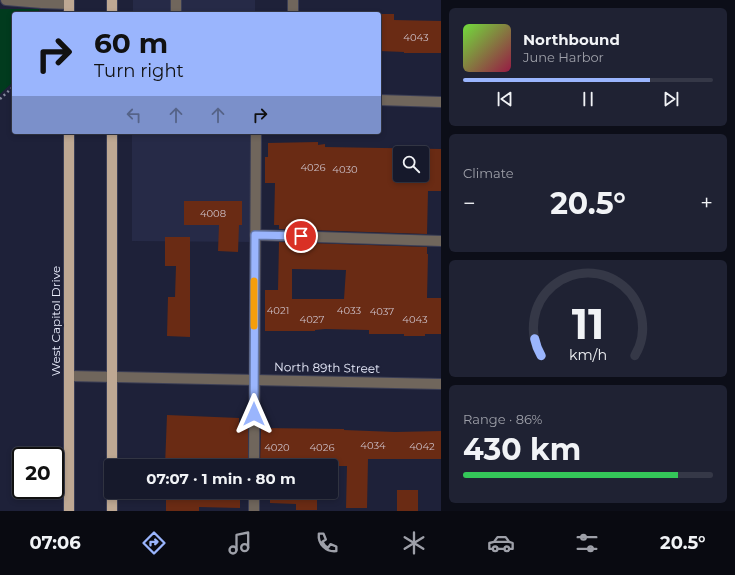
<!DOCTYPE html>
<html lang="en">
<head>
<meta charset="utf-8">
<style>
  body { margin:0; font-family:Montserrat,sans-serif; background:#1f2233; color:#f1f3f6; height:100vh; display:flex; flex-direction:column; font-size:15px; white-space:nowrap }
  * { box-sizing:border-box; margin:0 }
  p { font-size:13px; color:#9ea0a9 }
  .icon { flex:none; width:22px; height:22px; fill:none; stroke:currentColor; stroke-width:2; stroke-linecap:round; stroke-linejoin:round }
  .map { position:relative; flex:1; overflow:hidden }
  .drawer { display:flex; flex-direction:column; gap:8px; padding:8px; background:#0c0e18; width:294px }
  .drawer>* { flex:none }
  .guide { position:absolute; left:12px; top:12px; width:369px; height:122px; border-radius:4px; box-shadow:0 2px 6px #0003,0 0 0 1px #353847; background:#9ab5fd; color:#111; overflow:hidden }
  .tools { position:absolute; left:393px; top:146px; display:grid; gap:8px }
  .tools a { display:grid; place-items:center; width:36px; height:36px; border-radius:4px; background:#16192b; box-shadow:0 2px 6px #0003,0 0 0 1px #353847; font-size:20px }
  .speed { position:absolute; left:12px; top:447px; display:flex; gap:8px; font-size:20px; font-weight:700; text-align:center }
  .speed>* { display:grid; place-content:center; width:52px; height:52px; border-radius:50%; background:#16192b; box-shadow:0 2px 6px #0003,0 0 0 1px #353847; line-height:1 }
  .speed .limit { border:2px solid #111; border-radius:6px; background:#fff; color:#111 }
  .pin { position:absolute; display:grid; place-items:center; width:34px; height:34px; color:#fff; margin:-17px; border:2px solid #fff; border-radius:50%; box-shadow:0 1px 4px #0007 }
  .me { position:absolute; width:44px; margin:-22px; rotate:0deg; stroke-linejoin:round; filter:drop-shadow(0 0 3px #0008) }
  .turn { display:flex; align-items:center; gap:14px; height:84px; padding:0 16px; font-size:18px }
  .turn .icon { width:52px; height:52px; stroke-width:2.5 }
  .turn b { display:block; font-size:28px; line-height:34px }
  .lanes { display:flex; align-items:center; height:38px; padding:0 16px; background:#0003; justify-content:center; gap:20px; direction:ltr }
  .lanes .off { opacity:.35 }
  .big { font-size:30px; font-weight:700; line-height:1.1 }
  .drawer .card { flex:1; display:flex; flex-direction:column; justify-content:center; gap:6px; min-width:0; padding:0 14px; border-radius:6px; background:#1f2233 }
  .drawer .dial { align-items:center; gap:0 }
  .dial svg { height:104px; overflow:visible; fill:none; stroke:#353847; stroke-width:7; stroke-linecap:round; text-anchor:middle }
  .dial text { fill:#f1f3f6; stroke:none }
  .song { display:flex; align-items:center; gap:12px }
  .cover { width:48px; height:48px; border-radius:6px; background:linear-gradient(135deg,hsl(100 70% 55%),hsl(340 70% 35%)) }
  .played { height:4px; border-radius:2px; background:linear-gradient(90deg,#9ab5fd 75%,#353847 75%) }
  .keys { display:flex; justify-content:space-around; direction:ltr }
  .heat { display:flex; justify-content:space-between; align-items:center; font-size:22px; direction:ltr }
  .charge { height:6px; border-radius:3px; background:linear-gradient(90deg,#34c759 86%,#353847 0) }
  .trip { position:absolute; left:104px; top:459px; width:234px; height:40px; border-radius:4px; background:#16192b; box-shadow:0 2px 6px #0003,0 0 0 1px #353847; font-weight:700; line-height:40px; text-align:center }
  .menu { display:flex; height:64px; justify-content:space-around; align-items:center; background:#090a11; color:#9ea0a9 }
  .menu .icon { width:28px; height:28px }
  .menu .on { color:#9ab5fd }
  .menu b { font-size:18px; color:#f1f3f6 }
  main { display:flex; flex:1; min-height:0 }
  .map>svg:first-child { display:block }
</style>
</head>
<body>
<main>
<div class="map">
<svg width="441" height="511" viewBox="0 0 441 511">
  <rect width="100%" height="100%" fill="#1e2139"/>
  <g fill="#262a47">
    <rect x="133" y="0" width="122" height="14"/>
    <polygon points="132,132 255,132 254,242 132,241"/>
  </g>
  <polygon fill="#013b1e" points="0,9 39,9 39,14 14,14 14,81 0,94"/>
  <g fill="#6a2b14" fill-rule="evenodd">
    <polygon points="379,14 394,14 394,20 441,21 441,53 404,53 404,52 379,51"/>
    <path d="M 318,142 L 318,145 L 325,144 L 325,147 L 441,149 L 441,191 L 428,191 L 427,234 L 279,229 L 279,225 L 274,225 L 275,183 L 265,183 L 265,157 L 268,157 L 268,143 ZM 400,153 L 422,153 L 422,175 L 400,175 Z"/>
    <polygon points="184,201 242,201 242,225 239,225 238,252 218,251 219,225 184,225"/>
    <polygon points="165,237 190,237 190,337 167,336 168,297 175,297 176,266 165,266"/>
    <path d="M 279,242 L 427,247 L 427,254 L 428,254 L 427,298 L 441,298 L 441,334 L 425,334 L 425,336 L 404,336 L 404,334 L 369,334 L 369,330 L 325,329 L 315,330 L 315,331 L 265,331 L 265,290 L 278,290 ZM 292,269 L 346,270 L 344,299 L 292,299 Z"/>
    <polygon points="167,415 239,418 239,428 248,428 248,466 165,466"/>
    <polygon points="261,428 344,429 344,430 395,432 441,431 441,459 368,459 367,508 346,508 347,466 260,466"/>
    <rect x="397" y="490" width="21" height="21"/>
    <polygon points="166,492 240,492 240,508 199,507 199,511 166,511"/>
    <polygon points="270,492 317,492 317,510 296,510 296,504 270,503"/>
  </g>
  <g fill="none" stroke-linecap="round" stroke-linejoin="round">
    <g stroke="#3b3e55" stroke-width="12">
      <g id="minor">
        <polyline points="6,0 42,3 69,4"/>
        <polyline points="176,14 176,0"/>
        <polyline points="293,14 293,0"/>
        <polyline points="379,100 441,102"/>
        <polyline points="255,235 441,241"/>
        <polyline points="69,376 441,384"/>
        <polyline points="254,466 256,132"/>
        <polyline points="254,492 254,511"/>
      </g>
    </g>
    <g stroke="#3b3e55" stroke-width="12">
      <g id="major">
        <polyline points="69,14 69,0"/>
        <polyline points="112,14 112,0"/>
        <polyline points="69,132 69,511"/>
        <polyline points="112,132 112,466"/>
        <polyline points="112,492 112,511"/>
      </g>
    </g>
    <polyline stroke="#888b9f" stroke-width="2.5" stroke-dasharray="2 3" stroke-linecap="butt" points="0,99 14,86"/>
    <use href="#minor" stroke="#70665c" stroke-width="10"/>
    <use href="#major" stroke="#bea893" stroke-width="10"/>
  </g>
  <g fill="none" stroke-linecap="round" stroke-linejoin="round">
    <g stroke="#6476a4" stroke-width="10">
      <polyline id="route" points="254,414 255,235 301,236"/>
    </g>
    <use href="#route" stroke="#9ab5fd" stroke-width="7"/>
    <polyline stroke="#f59e0b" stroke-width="7" points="254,326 254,281"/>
  </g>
  <g text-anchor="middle" stroke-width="4" stroke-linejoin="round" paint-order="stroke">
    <g font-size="10" fill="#cbbdc4">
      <text x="416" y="41">4043</text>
      <text x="313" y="171">4026</text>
      <text x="345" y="173">4030</text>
      <text x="213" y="217">4008</text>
      <text x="278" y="314">4021</text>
      <text x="349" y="314">4033</text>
      <text x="382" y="315">4037</text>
      <text x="312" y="323">4027</text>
      <text x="415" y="323">4043</text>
      <text x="373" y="449">4034</text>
      <text x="422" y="450">4042</text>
      <text x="277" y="451">4020</text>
      <text x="322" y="451">4026</text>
    </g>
    <g font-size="12" fill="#ebeefe" stroke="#1e2139">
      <text transform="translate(56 321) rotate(-90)" y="4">West Capitol Drive</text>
      <text transform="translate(327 368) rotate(1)" y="4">North 89th Street</text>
    </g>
  </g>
</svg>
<div class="tools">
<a><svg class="icon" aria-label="search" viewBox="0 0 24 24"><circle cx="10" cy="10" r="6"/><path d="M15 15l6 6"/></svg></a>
</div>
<div class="speed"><div class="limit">20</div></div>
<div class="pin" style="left:301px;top:236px;background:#d93025"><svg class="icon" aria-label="arrive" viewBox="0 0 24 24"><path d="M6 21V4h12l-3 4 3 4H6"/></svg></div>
<svg class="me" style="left:254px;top:414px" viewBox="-20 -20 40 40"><path d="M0-17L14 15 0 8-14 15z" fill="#9ab5fd" stroke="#fff" stroke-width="4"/></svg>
<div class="trip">07:07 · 1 min · 80 m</div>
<div class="guide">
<div class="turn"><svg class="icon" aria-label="right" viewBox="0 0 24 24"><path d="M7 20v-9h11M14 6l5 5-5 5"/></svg><div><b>60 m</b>Turn right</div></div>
<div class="lanes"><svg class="icon off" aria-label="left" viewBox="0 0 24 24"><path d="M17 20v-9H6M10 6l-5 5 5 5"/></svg><svg class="icon off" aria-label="ahead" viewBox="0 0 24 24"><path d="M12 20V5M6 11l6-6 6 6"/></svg><svg class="icon off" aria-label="ahead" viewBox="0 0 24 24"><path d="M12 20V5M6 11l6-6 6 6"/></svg><svg class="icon" aria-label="right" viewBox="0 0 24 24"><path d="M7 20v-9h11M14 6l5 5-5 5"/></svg></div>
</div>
</div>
<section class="drawer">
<div class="card">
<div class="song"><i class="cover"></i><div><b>Northbound</b><p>June Harbor</p></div></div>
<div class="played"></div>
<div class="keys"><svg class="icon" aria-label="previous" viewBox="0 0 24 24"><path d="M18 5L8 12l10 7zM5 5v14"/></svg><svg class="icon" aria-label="pause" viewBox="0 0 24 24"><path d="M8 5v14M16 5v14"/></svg><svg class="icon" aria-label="next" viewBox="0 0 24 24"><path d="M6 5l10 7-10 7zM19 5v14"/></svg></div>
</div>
<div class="card"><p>Climate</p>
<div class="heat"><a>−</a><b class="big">20.5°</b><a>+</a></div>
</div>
<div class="card dial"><svg viewBox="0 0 100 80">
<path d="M14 69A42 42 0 1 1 86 69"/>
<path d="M14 69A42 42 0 0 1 9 56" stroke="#9ab5fd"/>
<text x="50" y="56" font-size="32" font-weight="700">11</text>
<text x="50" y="72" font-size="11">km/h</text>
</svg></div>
<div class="card"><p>Range · 86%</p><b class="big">430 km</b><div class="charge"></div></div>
</section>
</main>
<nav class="menu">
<b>07:06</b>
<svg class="icon on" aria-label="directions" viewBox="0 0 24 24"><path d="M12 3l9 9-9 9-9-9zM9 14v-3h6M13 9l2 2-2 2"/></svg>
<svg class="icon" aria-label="music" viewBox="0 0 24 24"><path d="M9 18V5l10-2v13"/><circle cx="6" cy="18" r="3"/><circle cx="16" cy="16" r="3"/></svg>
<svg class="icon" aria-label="phone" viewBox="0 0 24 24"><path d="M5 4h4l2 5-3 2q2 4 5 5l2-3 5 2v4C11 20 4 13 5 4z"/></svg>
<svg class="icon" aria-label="climate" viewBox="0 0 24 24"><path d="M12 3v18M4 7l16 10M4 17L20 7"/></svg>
<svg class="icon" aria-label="car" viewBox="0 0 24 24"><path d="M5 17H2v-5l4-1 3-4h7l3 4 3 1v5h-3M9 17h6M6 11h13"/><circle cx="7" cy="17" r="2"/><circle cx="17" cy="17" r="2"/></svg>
<svg class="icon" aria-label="filters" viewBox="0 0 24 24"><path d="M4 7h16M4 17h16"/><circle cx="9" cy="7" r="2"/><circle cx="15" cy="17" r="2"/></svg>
<b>20.5°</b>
</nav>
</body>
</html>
